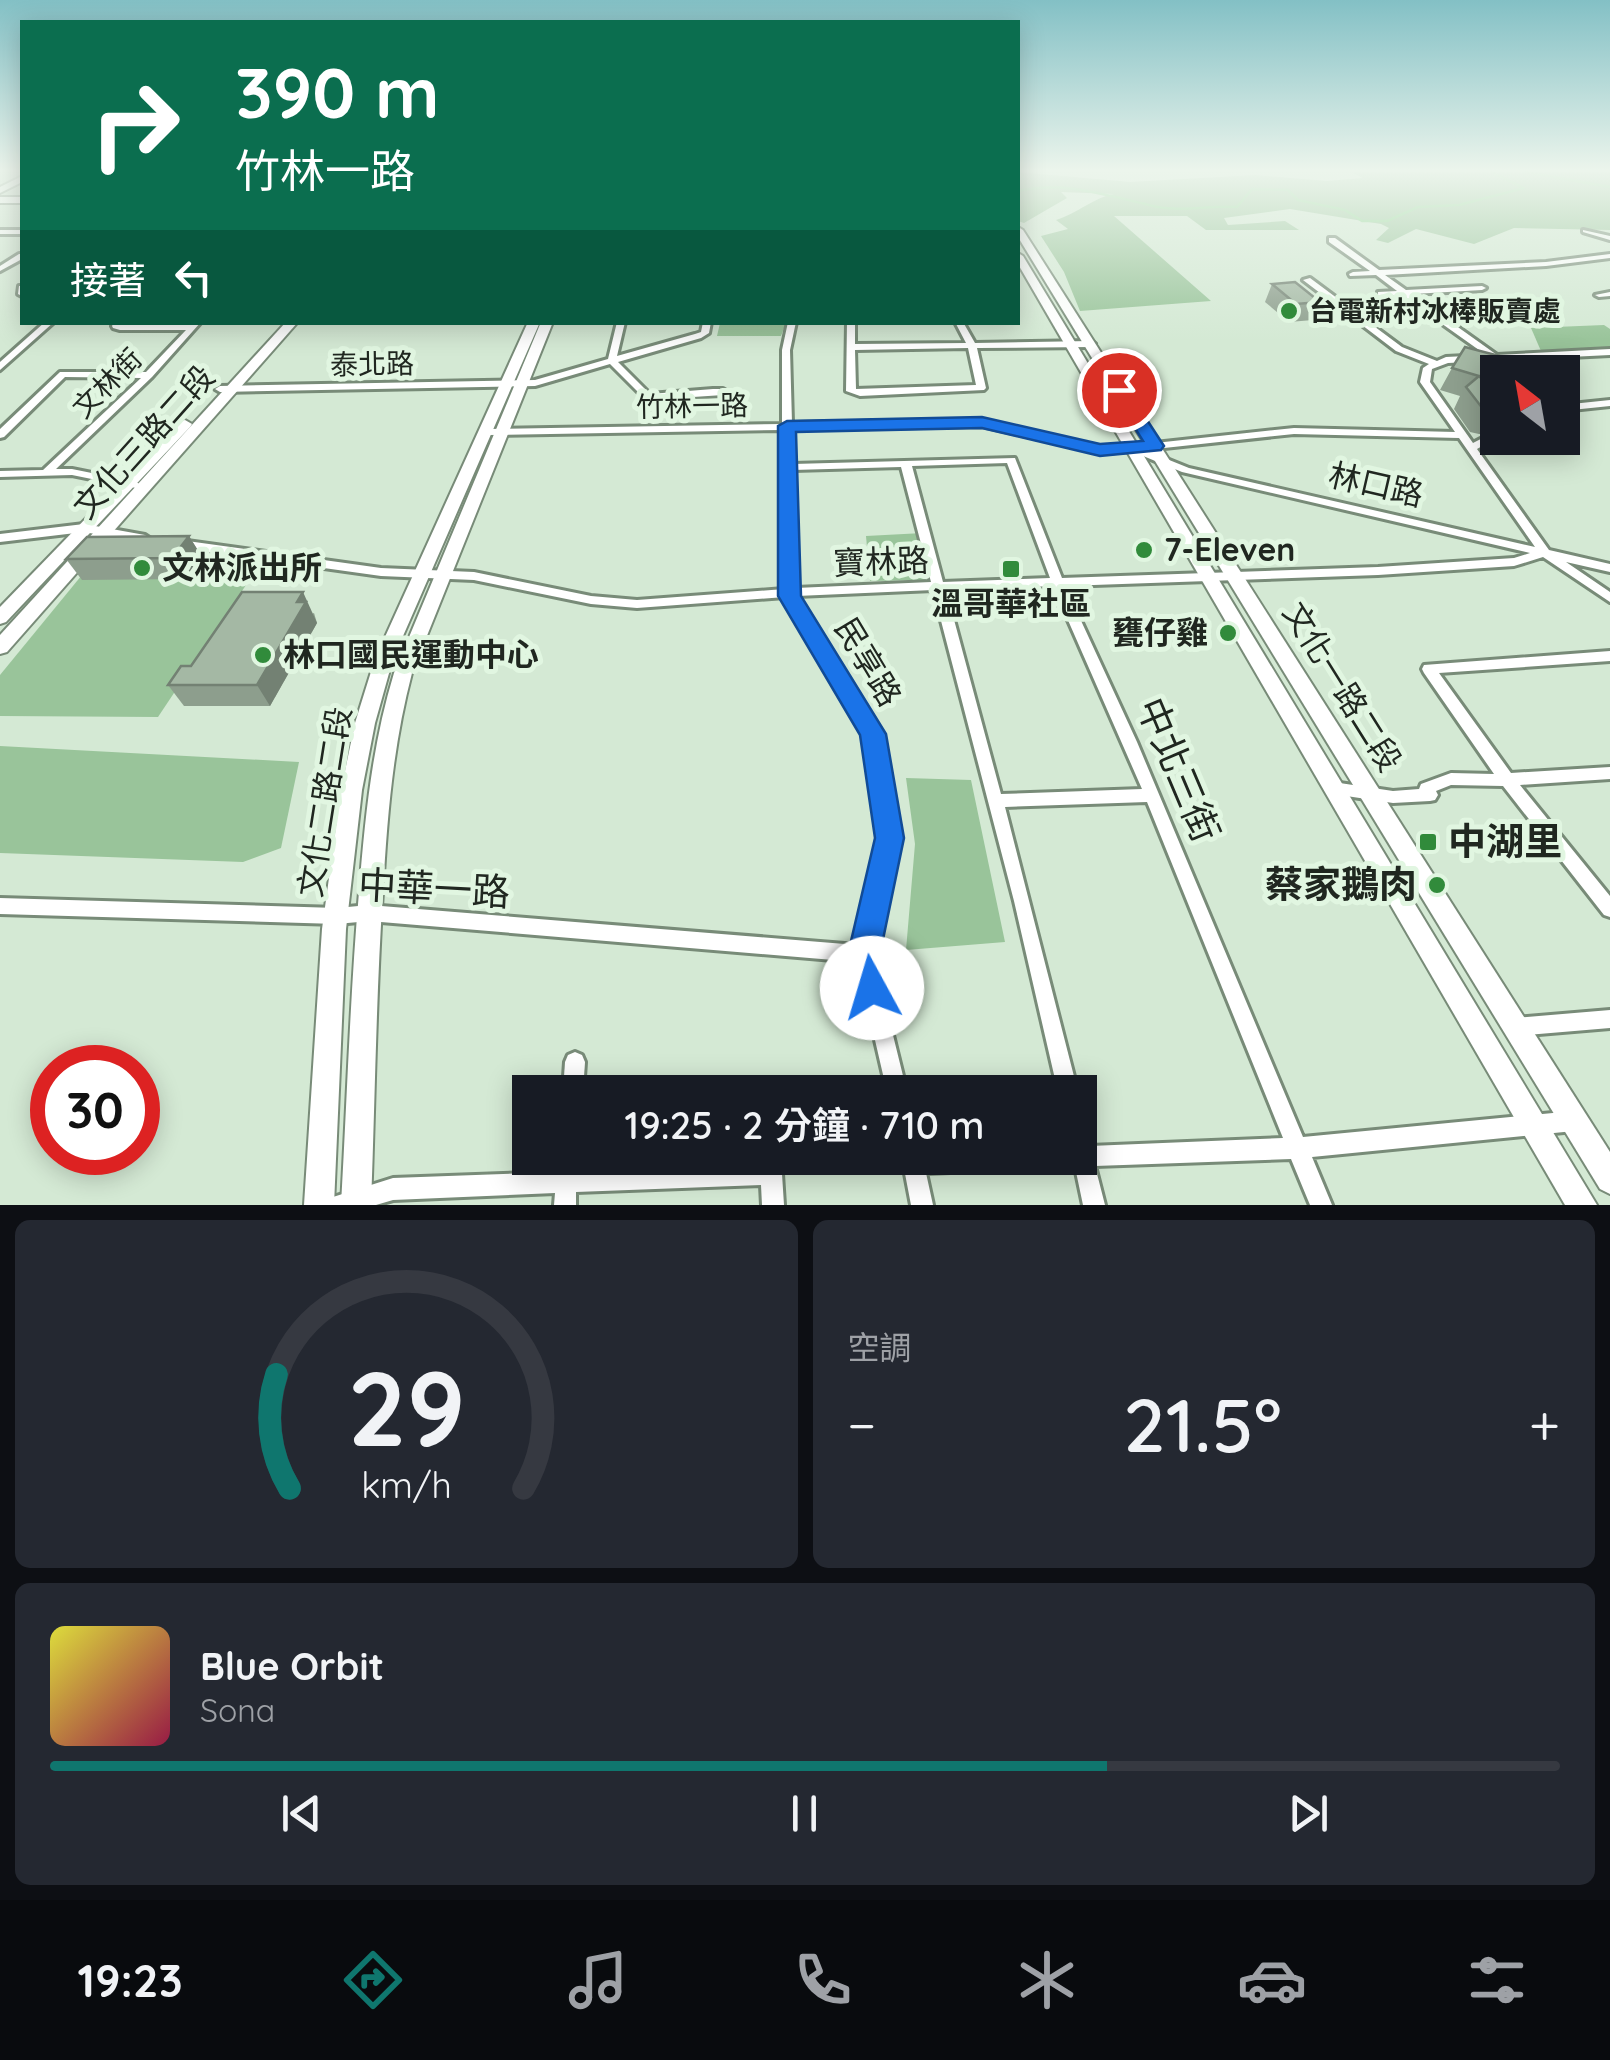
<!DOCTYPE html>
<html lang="zh-TW">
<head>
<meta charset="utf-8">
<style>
  body { margin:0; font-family:Quicksand,"Noto Sans TC",sans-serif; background:#242831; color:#f1f3f6; height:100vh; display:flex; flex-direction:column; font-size:38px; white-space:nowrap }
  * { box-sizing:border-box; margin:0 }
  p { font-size:32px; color:#9ea1a6 }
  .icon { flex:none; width:55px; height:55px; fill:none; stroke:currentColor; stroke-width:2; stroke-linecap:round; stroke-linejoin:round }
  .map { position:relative; height:1205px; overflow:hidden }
  .details { display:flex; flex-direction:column; gap:15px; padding:15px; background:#0d0f14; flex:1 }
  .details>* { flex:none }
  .top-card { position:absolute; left:20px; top:20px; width:1000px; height:305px; border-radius:0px; box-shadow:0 5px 25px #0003; background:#0b6e4f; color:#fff; overflow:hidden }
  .needle { width:65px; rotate:329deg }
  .buttons { position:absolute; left:1480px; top:355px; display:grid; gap:20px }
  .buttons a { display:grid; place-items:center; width:100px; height:100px; border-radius:0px; background:#171b24; box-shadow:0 5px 25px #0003; font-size:50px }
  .speed { position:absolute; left:30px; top:1045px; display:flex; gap:20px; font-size:50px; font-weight:700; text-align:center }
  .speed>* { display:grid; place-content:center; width:130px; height:130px; border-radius:50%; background:#171b24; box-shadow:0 5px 25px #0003; line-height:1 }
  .speed .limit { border:15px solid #d22; background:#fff; color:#111 }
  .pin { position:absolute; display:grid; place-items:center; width:85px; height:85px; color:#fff; margin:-42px; border:5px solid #fff; border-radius:50%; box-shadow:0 2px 10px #0007 }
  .me { position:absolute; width:110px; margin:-55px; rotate:354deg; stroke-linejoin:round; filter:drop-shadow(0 0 8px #0008) }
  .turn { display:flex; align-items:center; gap:35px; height:210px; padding:0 50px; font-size:45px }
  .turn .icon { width:130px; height:130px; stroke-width:2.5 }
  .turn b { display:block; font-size:70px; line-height:85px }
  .then { display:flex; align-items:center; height:95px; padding:0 50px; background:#0003; gap:20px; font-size:38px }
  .big { font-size:75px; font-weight:600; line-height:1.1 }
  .details .widget { flex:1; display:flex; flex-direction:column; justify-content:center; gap:15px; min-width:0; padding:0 35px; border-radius:15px; background:#242831 }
  .details .dial { align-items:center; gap:0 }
  .dial svg { height:260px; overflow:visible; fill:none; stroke:#363941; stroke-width:7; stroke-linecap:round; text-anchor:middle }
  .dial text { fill:#f1f3f6; stroke:none }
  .song { display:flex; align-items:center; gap:30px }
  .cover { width:120px; height:120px; border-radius:15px; background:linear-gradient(135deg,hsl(60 70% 55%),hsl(340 70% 35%)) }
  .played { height:10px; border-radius:5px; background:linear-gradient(90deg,#0f766e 70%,#363941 70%) }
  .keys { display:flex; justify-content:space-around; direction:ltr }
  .heat { display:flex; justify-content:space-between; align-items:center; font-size:55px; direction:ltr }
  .details .tiles { flex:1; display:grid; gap:15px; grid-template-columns:1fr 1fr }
  .widget:last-child { grid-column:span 2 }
  .trip { position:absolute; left:512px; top:1075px; width:585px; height:100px; border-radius:0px; background:#171b24; box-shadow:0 5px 25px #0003; font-weight:600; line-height:100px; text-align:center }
  .tab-bar { display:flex; height:160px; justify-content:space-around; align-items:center; background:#090b0e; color:#9ea1a6 }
  .tab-bar .icon { width:70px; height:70px }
  .tab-bar .selected { color:#0f766e }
  .tab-bar b { font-size:45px; color:#f1f3f6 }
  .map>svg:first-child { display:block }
</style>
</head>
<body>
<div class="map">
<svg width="1610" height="1205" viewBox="0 0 1610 1205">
  <rect width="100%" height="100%" fill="#d4e9d4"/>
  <g fill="#99c49a">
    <path d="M 1018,172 L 1130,182 L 1255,175 L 1327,181 L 1363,178 L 1351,172 L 1610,172 L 1610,230 L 1514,228 L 1474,244 L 1416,229 L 1388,243 L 1376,240 L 1389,228 L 1381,224 L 1290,209 L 1224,218 L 1228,225 L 1285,221 L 1299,230 L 1206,230 L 1187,216 L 1114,216 L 1211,301 L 1080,311 L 1064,272 L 1041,236 L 1068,229 L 1056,220 C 1076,214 1097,196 1114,194 L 1061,192 L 1067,198 L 1024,223 L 1018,221 Z"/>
    <polygon points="720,323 720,322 786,323 781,336 717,336"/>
    <polygon points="1604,325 1610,329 1610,347 1541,351 1531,328"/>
    <polygon points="923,533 933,575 925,580 870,581 866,536"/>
    <polygon points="109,542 260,564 158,717 0,716 0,675"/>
    <polygon points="0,746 299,762 281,848 243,862 0,853"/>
    <polygon points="906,778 971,780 1005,942 906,950 915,844"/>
  </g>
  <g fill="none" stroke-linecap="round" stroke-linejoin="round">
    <g stroke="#8dd390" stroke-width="2.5">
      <polyline points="1526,172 1610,187"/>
      <path d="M 1018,191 C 1067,180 1111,197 1158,207 C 1183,212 1211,205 1237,207 L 1252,189 L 1288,190 L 1298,200 L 1345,210 L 1362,221 L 1387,221 L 1418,207 L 1459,205 L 1524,188 L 1492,172"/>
    </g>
    <g stroke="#788b78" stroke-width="6">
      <g id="street">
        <rect x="0" y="230" width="22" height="4"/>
        <polygon points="1583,230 1610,236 1610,240 1583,232"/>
        <path d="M 1329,238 L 1335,238 L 1379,270 L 1546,262 L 1610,254 L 1610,258 L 1546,266 L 1385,275 L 1406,290 L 1482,286 L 1486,288 L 1482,290 L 1413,294 L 1442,316 L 1518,307 L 1518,311 L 1515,311 L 1448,320 L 1497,355 L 1610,349 L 1610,355 L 1448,363 L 1432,369 L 1430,382 L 1473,443 L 1498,430 L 1498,437 L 1477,449 L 1549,550 L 1610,564 L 1610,572 L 1566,562 L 1610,592 L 1610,602 L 1543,557 L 1514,566 L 1378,575 L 1065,586 L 1137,742 L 1303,1137 L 1574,1111 L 1581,1114 L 1584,1121 L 1581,1128 L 1574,1131 L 1312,1157 L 1332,1205 L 1310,1205 L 1291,1159 L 1095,1166 L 1105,1205 L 1083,1205 L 1075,1167 L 926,1173 L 933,1205 L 911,1205 L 902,1158 L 1080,1158 L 1080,1135 L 1087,1138 L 1090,1146 L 1283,1138 L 1147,802 L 1005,807 L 1078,1092 L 1058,1092 L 1014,901 L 933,590 L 797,596 L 880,733 L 897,837 L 873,954 L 907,1092 L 887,1092 L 857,962 L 369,921 L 337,924 L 0,914 L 0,898 L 337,908 L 369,905 L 857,945 L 881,837 L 866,734 L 785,597 L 637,608 L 591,604 L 474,580 L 381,576 L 180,548 L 174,544 L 180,540 L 381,568 L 474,572 L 591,596 L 637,600 L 784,589 L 782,430 L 488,435 L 483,432 L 488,429 L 782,424 L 782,350 L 788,322 L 796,322 L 790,350 L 792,423 L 982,420 L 1101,447 L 1132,445 L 1189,468 L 1535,547 L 1459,438 L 1294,434 L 1155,449 L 1150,446 L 1155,443 L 1294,428 L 1455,432 L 1420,382 L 1423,368 L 1429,364 L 1396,351 L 1303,280 L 1310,278 L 1357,313 L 1425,311 L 1403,295 L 1378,296 L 1378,292 L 1397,291 L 1376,275 L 1350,276 L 1349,274 L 1353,272 L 1370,271 L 1329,242 ZM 1431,316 L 1486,355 L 1446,357 L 1437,361 L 1402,347 L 1363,318 ZM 982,426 L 1101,453 L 1131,451 L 1182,472 L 1530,553 L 1514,558 L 1378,567 L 1062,578 L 1015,458 L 793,464 L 792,429 ZM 1007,463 L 1050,578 L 943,582 L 912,466 ZM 901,467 L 931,582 L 796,588 L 793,470 ZM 1053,586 L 1142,789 L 1001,794 L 946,590 Z"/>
        <polygon points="19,254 22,254 22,259 0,271 0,266"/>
        <polygon points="19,286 22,286 22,296 18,294"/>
        <polygon points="1610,292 1610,296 1599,297 1595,295"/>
        <polygon points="45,322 54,322 0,370 0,362"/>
        <polygon points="114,322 123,322 121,324 190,324 192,322 201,322 152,377 56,469 72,469 136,482 141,485 140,487 136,488 72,475 0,477 0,471 43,470 141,378 65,377 4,437 0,438 0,429 60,372 146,372 186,330 120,330 113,328 112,326"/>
        <polygon points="617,322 625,322 617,356 695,334 701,332 703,322 711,322 709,333 701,338 618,362 650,394 713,389 723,389 728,392 723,395 648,400 645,399 610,364 535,386 220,392 215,389 220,386 535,380 608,359"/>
        <path d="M 847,322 L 855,322 L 855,344 L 966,343 L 955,322 L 963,322 L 975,343 L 1091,341 L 1095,344 L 1091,347 L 977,348 L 986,388 L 984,390 L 860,396 L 846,391 ZM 968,348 L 976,385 L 856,389 L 855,350 Z"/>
        <polygon points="1610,400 1610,406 1562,411 1562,405"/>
        <polygon points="84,524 145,535 151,539 145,543 84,532 0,542 0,534"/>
        <polygon points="1610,651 1610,661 1439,673 1511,773 1610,767 1610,779 1520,785 1610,896 1610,917 1604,915 1503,786 1451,785 1436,791 1438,795 1435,800 1430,801 1393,803 1333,794 1328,792 1325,788 1328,784 1333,782 1393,791 1419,789 1421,784 1451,773 1494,774 1424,673 1422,669 1424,665"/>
        <polygon points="1610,1010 1610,1028 1515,1036 1508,1034 1506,1027 1508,1020 1515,1018"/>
        <polygon points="575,1052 582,1055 585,1062 583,1092 563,1092 565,1062 568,1055"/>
        <polygon points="558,1158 578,1158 578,1171 771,1163 778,1167 782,1174 784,1205 762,1205 761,1185 576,1192 576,1205 554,1205 555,1193 393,1200 376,1205 330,1205 333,1197 393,1178 557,1172"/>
      </g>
    </g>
    <g stroke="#788b78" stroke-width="4">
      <g id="secondary">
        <polygon points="22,176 22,182 0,193 0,187"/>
        <rect x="0" y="197" width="22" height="6"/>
        <polygon points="1018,227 1023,230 1610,1152 1610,1194 1600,1189 1018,237"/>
        <polygon points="1018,253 1023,256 1597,1205 1565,1205 1018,264"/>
        <polygon points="286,322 298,322 7,652 0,654 0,635"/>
        <polygon points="528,322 540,322 393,659 375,723 362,790 346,929 334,1205 304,1205 322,929 341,790 355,723 375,659"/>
        <path d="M 541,322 L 553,322 L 412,673 C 393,745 387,818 383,892 C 376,996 375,1101 371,1205 L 341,1205 C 347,1101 350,996 359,892 C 365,818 372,745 394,673 Z"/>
        <polygon points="185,420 192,424 190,427 6,622 0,624 0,607 180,421"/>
      </g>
    </g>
    <use href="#street" fill="#fff" fill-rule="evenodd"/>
    <use href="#secondary" fill="#fff" fill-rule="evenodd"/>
  </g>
  <g fill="#8d9e8d">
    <polygon points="1272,284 1320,302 1313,320 1289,322 1265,302"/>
    <polygon points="1452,368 1498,372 1498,420 1493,427 1479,434 1470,432 1454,409 1460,396 1440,390"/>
    <polygon points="189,536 202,557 185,579 82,580 66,559"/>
    <polygon points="314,613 317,623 270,706 184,706 168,685 191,666"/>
  </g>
  <g fill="#738173">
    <polygon points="1498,409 1498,420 1493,427 1479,434 1492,411"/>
    <polygon points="189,536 202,557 185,579 172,558"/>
    <polygon points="303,592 317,623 270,706 257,685"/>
  </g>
  <g fill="#a4b8a4" stroke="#738173" stroke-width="2.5">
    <polygon points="1295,282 1320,302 1296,304 1272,284"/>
    <polygon points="1465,347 1530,364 1526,372 1498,372 1498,381 1479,376 1498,394 1498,409 1492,411 1483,409 1466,387 1479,376 1452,368"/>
    <polygon points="189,536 172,558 66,559 87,537"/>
    <polygon points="242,592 303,592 297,602 306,602 257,685 168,685 181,666 191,666"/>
  </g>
  <linearGradient id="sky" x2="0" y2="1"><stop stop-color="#83c0c5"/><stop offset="0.5" stop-color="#ecf5ec"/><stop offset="1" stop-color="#ecf5ec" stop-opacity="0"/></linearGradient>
  <rect width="1610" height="341" fill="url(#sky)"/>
  <polygon fill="#1a73e8" stroke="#114b97" stroke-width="2.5" points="1119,384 1125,386 1164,446 1161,450 1100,456 982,428 796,432 801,596 886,734 904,838 880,954 889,988 884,1000 872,1005 861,1000 848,954 875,838 860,735 778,596 778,426 787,421 982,417 1100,444 1143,441 1111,390"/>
  <g fill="#318b3b" stroke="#e1f6e1" stroke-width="4">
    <circle cx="1289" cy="311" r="10"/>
    <circle cx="1144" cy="550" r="10"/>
    <circle cx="142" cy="568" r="10"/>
    <rect x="1001" y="559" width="20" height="20" rx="5"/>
    <circle cx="1228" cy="633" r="10"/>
    <circle cx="263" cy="655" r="10"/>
    <rect x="1418" y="832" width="20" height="20" rx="5"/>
    <circle cx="1437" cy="885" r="10"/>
  </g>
  <g text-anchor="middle" stroke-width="10" stroke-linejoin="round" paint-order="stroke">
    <g font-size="28" font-weight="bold" fill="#202720" stroke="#e1f6e1" text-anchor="start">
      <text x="1309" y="321">台電新村冰棒販賣處</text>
    </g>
    <g font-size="28" fill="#202720" stroke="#e1f6e1">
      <text transform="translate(372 364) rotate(-1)" y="10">泰北路</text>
      <text transform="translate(107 383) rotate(-45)" y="10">文林街</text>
      <text transform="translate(692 406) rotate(-1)" y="10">竹林一路</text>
    </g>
    <g font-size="32" fill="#202720" stroke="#e1f6e1">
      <text transform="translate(144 442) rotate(-48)" y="11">文化三路二段</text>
      <text transform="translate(1376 485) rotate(13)" y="11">林口路</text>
      <text transform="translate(881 562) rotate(-2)" y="11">寶林路</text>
      <text transform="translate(868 662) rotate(59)" y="11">民享路</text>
      <text transform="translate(1342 687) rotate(58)" y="11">文化一路二段</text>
      <text transform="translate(325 802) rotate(-81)" y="11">文化二路二段</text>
    </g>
    <g font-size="32" font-weight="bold" fill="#202720" stroke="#e1f6e1" text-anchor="start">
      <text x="1164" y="561">7-Eleven</text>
      <text x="162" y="579">文林派出所</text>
      <text x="1011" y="615" text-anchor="middle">溫哥華社區</text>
      <text x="1208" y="644" text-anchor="end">甕仔雞</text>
      <text x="283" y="666">林口國民運動中心</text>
    </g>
    <g font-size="38" fill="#202720" stroke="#e1f6e1">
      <text transform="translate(1178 770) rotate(67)" y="13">中北三街</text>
      <text transform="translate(434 889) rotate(3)" y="13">中華一路</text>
    </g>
    <g font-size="38" font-weight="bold" fill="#202720" stroke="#e1f6e1" text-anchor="start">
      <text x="1448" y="855">中湖里</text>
      <text x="1417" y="898" text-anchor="end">蔡家鵝肉</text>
    </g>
  </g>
</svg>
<div class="buttons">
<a><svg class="needle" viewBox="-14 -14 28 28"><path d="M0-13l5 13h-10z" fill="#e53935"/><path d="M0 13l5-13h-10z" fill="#9ea1a6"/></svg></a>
</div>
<div class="speed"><div class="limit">30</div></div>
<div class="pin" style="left:1119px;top:390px;background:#d93025"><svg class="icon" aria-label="arrive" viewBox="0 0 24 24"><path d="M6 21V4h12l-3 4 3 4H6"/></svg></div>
<svg class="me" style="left:872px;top:988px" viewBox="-20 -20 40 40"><circle r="19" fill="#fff"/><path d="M0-13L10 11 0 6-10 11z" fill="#1a73e8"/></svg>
<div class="trip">19:25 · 2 分鐘 · 710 m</div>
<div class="top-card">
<div class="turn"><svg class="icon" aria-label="right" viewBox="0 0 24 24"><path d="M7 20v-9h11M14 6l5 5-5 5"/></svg><div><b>390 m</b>竹林一路</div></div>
<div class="then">接著<svg class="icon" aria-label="left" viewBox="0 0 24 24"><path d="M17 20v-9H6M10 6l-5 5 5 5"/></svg></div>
</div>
</div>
<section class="details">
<div class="tiles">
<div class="widget dial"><svg viewBox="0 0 100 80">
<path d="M14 69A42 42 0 1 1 86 69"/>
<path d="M14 69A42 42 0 0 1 10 34" stroke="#0f766e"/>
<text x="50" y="56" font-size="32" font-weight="700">29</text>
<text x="50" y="72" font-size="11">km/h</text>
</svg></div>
<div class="widget"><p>空調</p>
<div class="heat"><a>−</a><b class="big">21.5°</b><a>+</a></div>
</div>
<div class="widget">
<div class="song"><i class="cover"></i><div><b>Blue Orbit</b><p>Sona</p></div></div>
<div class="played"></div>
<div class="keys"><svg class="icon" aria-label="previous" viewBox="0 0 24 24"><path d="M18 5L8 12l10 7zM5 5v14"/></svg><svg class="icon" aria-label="pause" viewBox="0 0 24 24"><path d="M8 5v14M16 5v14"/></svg><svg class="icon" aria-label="next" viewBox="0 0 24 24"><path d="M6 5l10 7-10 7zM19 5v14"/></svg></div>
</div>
</div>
</section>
<nav class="tab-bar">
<b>19:23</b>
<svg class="icon selected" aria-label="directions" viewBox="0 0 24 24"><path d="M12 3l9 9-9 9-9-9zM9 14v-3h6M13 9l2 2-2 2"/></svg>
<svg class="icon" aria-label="music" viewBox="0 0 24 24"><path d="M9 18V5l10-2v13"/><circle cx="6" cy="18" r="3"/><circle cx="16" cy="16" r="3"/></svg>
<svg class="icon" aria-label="phone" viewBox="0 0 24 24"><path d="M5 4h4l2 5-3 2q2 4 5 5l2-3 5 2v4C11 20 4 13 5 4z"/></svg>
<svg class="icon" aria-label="climate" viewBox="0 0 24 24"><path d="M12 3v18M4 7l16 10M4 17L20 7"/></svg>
<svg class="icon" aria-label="car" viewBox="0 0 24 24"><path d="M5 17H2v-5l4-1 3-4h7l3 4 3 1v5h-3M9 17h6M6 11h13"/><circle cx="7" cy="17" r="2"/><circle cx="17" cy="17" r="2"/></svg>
<svg class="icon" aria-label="filters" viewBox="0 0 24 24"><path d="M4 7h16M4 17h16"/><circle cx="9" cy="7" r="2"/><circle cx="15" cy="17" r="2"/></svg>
</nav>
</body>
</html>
